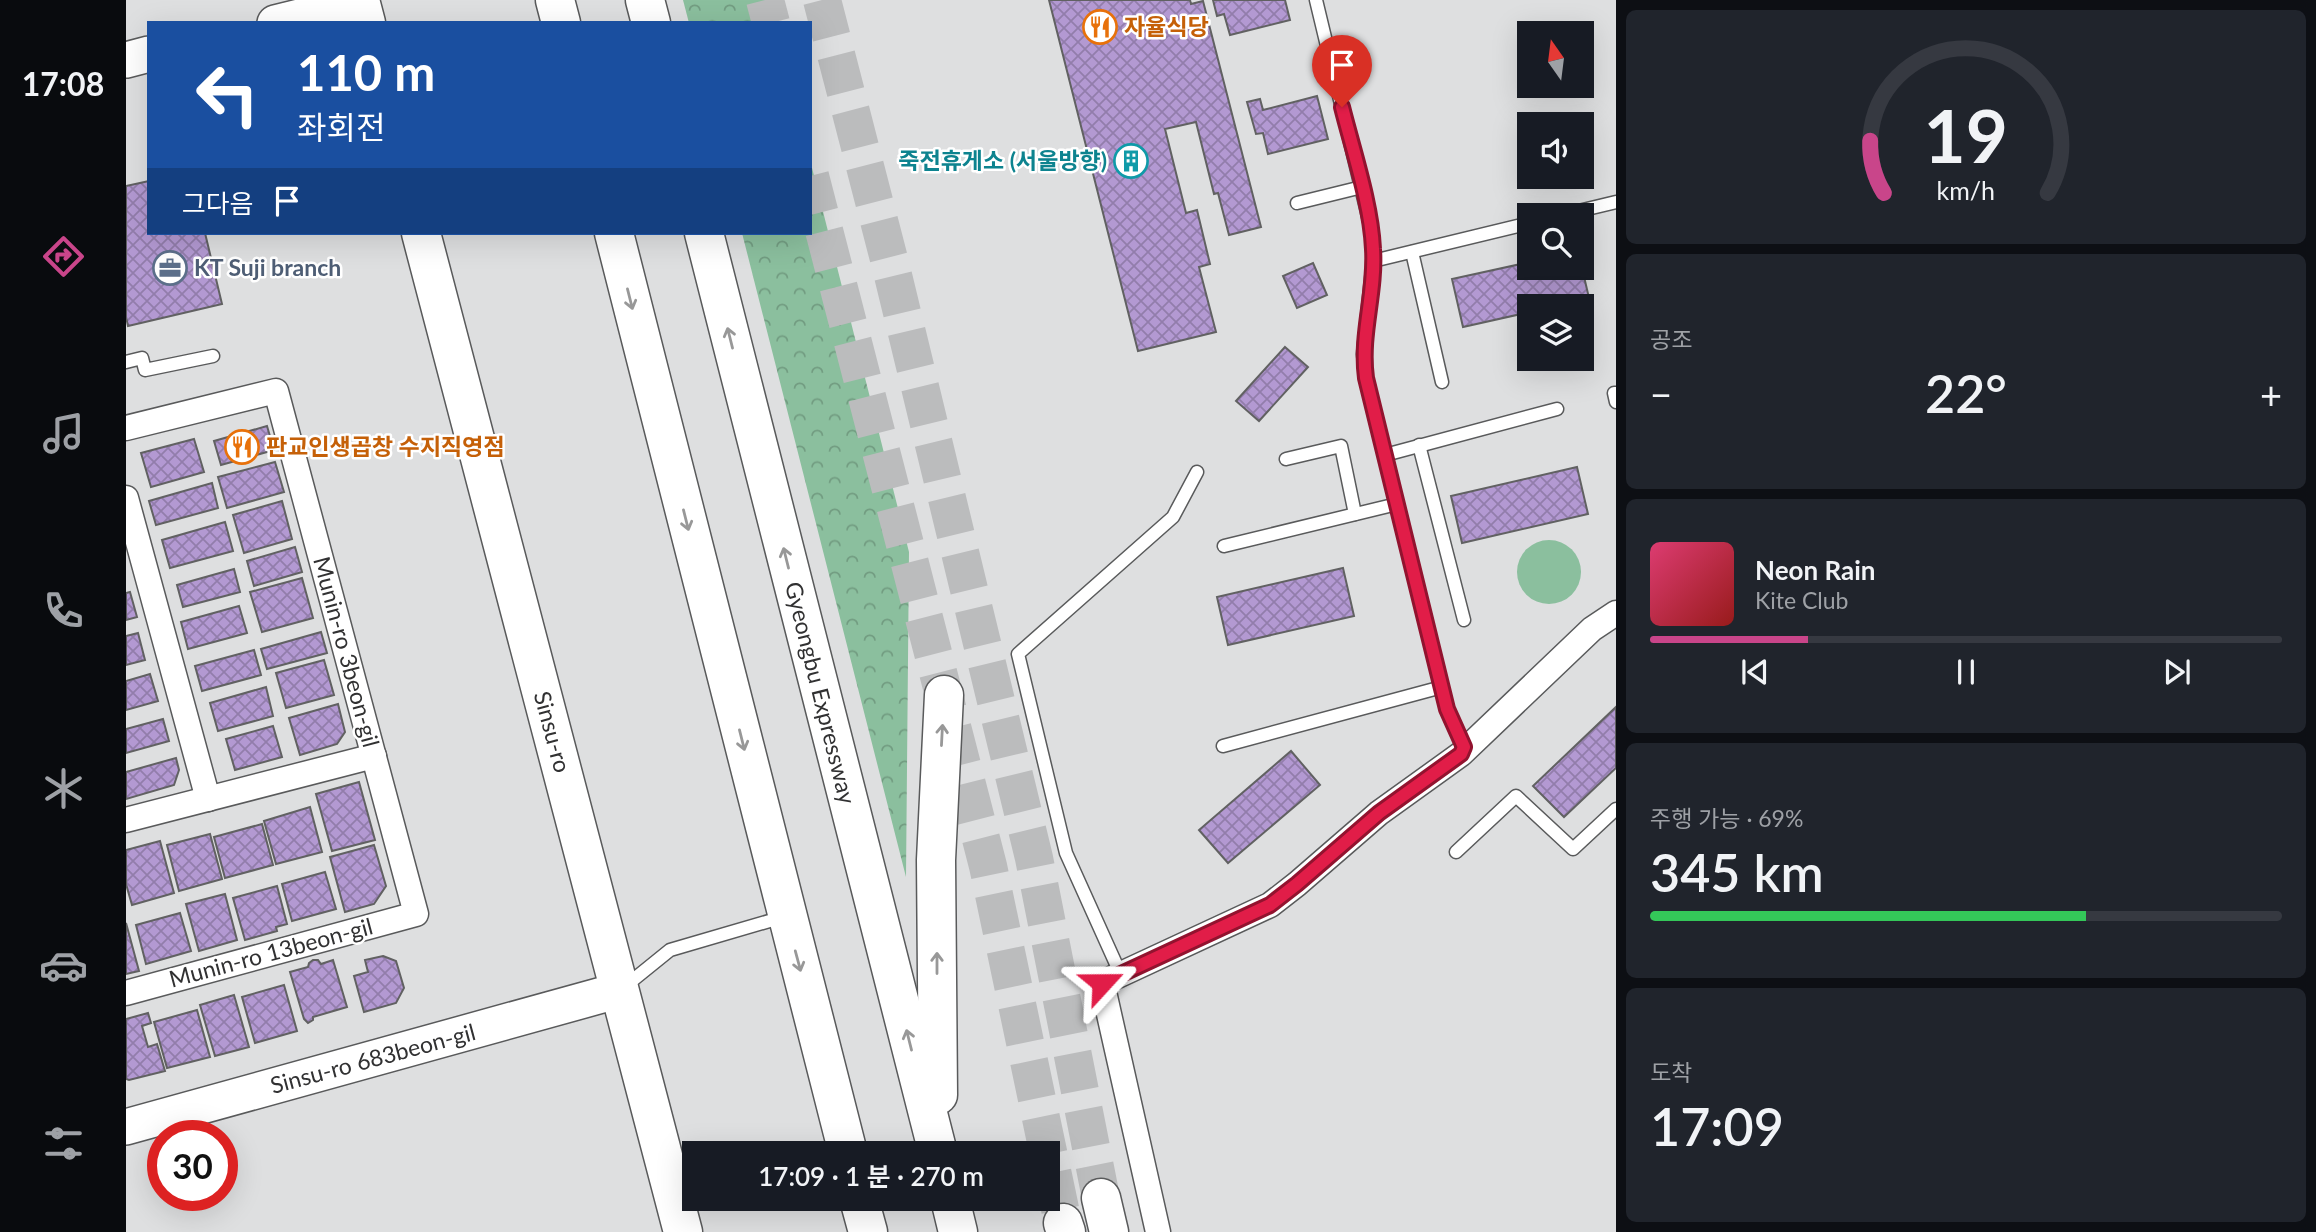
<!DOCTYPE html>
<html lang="ko">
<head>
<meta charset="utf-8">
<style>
  body { margin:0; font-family:Lato,"Noto Sans KR",sans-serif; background:#20242c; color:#f1f3f6; height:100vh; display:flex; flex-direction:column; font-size:26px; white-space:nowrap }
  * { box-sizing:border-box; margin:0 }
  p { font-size:23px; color:#9ea1a6 }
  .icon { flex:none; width:38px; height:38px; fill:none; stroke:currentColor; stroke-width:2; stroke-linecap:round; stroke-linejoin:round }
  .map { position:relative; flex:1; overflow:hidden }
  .drawer { display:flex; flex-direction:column; gap:10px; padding:10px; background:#0d0f14; width:700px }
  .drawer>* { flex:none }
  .top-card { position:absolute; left:21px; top:21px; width:665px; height:214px; border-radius:0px; box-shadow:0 7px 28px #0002; background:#1a4fa0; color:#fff; overflow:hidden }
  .needle { width:46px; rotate:346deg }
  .buttons { position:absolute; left:1391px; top:21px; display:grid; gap:14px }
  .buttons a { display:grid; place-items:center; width:77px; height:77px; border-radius:0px; background:#171b24; box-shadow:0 7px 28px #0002; font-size:35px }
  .speed { position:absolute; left:21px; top:1120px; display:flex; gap:14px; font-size:35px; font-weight:700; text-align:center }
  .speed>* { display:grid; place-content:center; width:91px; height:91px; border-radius:50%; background:#171b24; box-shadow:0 7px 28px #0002; line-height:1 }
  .speed .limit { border:10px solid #d22; background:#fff; color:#111 }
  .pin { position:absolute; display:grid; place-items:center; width:60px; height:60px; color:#fff; margin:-72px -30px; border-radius:50% 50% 50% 0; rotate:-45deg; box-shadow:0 0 7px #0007 }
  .pin .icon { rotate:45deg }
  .me { position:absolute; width:77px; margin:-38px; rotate:66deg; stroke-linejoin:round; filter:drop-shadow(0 0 5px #0008) }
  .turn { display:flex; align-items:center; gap:24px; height:147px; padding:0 35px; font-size:32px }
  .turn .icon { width:91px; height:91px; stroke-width:2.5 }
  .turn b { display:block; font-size:49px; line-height:60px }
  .then { display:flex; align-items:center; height:66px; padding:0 35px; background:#0003; gap:14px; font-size:26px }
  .big { font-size:52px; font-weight:600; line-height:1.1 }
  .drawer .widget { flex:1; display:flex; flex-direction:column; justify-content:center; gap:10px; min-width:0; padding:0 24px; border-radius:10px; background:#20242c }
  .drawer .dial { align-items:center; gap:0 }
  .dial svg { height:182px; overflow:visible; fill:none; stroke:#363941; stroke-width:7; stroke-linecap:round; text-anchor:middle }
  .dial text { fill:#f1f3f6; stroke:none }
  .song { display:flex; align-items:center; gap:21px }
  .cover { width:84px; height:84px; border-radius:10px; background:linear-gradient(135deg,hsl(340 70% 55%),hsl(0 70% 35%)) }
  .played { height:7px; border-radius:4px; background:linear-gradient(90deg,#c9458a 25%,#363941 25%) }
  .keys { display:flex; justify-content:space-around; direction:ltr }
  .heat { display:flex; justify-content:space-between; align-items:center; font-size:38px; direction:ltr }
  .charge { height:10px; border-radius:5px; background:linear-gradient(90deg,#34c759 69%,#363941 0) }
  .trip { position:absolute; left:556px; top:1141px; width:378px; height:70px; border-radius:0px; background:#171b24; box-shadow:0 7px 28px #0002; font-weight:600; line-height:70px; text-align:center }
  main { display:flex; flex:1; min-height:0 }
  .menu { display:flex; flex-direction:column; width:126px; justify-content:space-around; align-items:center; background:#090b0e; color:#9ea1a6 }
  .menu .icon { width:49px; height:49px }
  .menu .selected { color:#c9458a }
  .menu b { font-size:32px; color:#f1f3f6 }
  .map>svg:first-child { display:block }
</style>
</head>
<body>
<main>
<nav class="menu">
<b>17:08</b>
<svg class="icon selected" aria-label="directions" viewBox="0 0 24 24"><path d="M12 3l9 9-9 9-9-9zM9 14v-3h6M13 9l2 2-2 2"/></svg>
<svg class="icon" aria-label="music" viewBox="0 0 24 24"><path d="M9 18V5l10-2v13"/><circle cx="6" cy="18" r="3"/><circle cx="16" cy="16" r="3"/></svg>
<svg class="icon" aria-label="phone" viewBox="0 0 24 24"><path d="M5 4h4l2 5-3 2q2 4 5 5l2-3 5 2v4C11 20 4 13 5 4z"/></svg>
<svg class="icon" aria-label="climate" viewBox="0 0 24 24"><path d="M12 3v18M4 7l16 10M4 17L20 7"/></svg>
<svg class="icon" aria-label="car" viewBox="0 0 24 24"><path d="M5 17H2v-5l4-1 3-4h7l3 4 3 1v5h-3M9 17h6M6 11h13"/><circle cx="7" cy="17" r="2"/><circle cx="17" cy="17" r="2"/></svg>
<svg class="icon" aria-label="filters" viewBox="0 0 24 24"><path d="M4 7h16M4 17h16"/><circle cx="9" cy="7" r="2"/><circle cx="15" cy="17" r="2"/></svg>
</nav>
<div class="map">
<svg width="1490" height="1232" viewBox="0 0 1490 1232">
  <defs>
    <pattern id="forest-crowns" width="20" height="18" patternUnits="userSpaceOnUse" patternTransform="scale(1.75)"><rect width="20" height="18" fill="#8bbf9e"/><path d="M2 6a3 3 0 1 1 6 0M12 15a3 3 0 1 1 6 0" fill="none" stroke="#729c81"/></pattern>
    <pattern id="building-cross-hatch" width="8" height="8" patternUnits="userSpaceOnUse" patternTransform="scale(1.75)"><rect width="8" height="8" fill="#b399d2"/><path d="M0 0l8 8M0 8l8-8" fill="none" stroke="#927dab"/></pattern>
  </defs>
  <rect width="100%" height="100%" fill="#dedfe0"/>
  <g fill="url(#forest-crowns)">
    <polygon points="557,0 644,0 650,23 563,23"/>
    <polygon points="684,160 783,552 780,877 616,233 684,233"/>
  </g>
  <circle fill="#8bbf9e" cx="1423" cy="572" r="32"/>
  <g fill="url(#building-cross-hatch)" stroke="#616162" stroke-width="2">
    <polygon points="923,0 1064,0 1065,4 1077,1 1135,227 1103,235 1092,193 1088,194 1070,122 1039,129 1060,213 1071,210 1084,264 1073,267 1090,332 1012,351"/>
    <polygon points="1087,0 1159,0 1164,20 1104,35 1098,14 1091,16"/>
    <polygon points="1191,96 1202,139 1142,154 1137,133 1130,134 1121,102 1134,99 1137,110"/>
    <polygon points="23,181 23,233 79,233 96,304 2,326 0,317 0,186"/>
    <polygon points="1404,262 1404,268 1456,268 1463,298 1429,306 1404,306 1404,312 1337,327 1326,279"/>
    <polygon points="1187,263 1201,295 1171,308 1157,276"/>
    <polygon points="1159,347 1182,367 1133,421 1110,401"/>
    <polygon points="141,426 148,450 95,465 88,441"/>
    <polygon points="68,439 78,472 25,487 15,453"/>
    <polygon points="149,462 158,492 101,508 92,477"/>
    <polygon points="1451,467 1462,514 1336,543 1325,496"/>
    <polygon points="86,483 92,508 30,525 23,501"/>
    <polygon points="156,501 166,539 118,553 107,515"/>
    <polygon points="99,522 107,551 44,568 36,540"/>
    <polygon points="169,547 176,572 128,586 121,561"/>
    <polygon points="1217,568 1228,616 1102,645 1091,597"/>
    <polygon points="108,569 114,592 57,607 51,585"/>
    <polygon points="176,578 187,618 136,632 124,592"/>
    <polygon points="4,592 11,617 0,620 0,593"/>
    <polygon points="113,606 121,633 62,649 55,622"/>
    <polygon points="195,632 201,653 141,669 135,649"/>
    <polygon points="12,633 19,660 0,665 0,636"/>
    <polygon points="128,650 135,675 76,691 69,666"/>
    <polygon points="198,660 208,695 160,708 150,673"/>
    <polygon points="24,674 32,701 0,710 0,681"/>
    <polygon points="140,687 147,716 92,731 84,703"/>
    <polygon points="212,704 219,732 211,744 174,755 163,718"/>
    <polygon points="1490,707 1490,768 1438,817 1407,786"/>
    <polygon points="37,719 43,741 0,753 0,729"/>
    <polygon points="147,726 156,757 109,770 100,739"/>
    <polygon points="1165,751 1194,785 1102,863 1073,830"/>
    <polygon points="50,758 53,770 48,785 0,799 0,772"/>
    <polygon points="233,782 249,840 206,851 190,794"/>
    <polygon points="184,807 196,852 150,864 138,821"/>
    <polygon points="136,824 147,865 99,878 88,837"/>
    <polygon points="84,834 96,879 53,891 41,845"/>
    <polygon points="34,841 48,893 6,905 0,884 0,850"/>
    <polygon points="248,845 260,886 248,904 219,912 204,857"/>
    <polygon points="199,872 210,909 166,921 156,884"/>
    <polygon points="151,886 161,924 150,927 151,931 119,940 107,898"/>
    <polygon points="99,894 111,940 73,951 60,904"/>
    <polygon points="54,913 65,951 20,964 10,925"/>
    <polygon points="0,923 13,971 0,974"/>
    <polygon points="257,956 270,961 278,988 270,1003 238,1012 228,976 242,972 239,960"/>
    <polygon points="187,960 192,960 195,964 207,960 221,1007 187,1017 187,1020 182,1023 178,1019 164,972 182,967 183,963"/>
    <polygon points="158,985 171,1031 129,1043 116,997"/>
    <polygon points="108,995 123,1047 89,1056 74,1005"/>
    <polygon points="71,1010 84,1057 41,1068 28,1022"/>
    <polygon points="22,1013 25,1023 16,1026 22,1047 31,1044 39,1071 3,1080 0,1079 0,1019"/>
  </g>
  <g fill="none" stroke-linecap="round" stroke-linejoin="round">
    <g stroke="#bbbcbd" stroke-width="38" stroke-dasharray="38 19" stroke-linecap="butt">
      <polyline points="639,0 645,23"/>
      <polyline points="696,0 765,267 908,858 975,1198"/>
      <polyline points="684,176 862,866 937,1223"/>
    </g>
    <g stroke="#595a5b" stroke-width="15">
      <g id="lane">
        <polyline points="1190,0 1245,229 1247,261 1237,354 1240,378 1321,709 1338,747 1336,752"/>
        <polyline points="1171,203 1236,187"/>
        <polyline points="1436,215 1490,202"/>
        <polyline points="1286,252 1316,382"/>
        <polyline points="1247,261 1404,223"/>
        <polyline points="0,362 16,358 19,370 87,356"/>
        <polyline points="1490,393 1488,393 1490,402"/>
        <polyline points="1293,445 1338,620"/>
        <polyline points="1259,455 1431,409"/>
        <polyline points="1160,459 1215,446 1229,514"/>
        <polyline points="1098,546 1271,504"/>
        <polyline points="1097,746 1316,687"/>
        <polyline points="1330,852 1390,796 1447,849 1490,809"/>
        <polyline points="995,975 940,853 892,654 1047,517 1071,472"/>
        <polyline points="497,988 544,950 657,917"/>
      </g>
    </g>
    <g stroke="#595a5b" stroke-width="27">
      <g id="street">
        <polyline points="0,428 150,391 290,914 0,993"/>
        <polyline points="0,498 82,799"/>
        <polyline points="0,820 248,756"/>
        <polyline points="1032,1232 976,983 1144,905 1171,884 1253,813 1335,754 1466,629 1490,613"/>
      </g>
    </g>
    <g stroke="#595a5b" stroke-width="38">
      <g id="secondary">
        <polyline points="149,23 234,2"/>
        <polyline points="0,60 23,54"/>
        <polyline points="0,1127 494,990"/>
      </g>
    </g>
    <g stroke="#595a5b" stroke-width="41">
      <g id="primary">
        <polyline points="234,0 240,23"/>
        <polyline points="295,233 557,1232"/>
      </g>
    </g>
    <g stroke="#595a5b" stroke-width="41">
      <g id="highway">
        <polyline points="429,0 435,23"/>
        <polyline points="519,0 525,23"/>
        <polyline points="488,233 722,1153"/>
        <polyline points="578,233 812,1153"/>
        <polyline points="812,1095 810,860 818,695"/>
        <polyline points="975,1198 983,1232"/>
        <polyline points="733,1199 742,1232"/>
        <polyline points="824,1199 832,1232"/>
        <polyline points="937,1223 940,1232"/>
      </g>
    </g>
    <use href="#lane" stroke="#fff" stroke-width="12"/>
    <use href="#street" stroke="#fff" stroke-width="24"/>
    <use href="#secondary" stroke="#fff" stroke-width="35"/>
    <use href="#primary" stroke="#fff" stroke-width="38"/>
    <use href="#highway" stroke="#fff" stroke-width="38"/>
  </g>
  <defs><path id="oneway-shaft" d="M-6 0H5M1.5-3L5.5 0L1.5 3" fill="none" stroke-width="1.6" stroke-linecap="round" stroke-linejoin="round" transform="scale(1.75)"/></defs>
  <g stroke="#989898">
    <use href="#oneway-shaft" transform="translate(504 299) rotate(76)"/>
    <use href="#oneway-shaft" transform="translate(604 338) rotate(-104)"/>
    <use href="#oneway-shaft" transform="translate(560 520) rotate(76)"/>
    <use href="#oneway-shaft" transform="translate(660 558) rotate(-104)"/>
    <use href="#oneway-shaft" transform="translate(816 735) rotate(-87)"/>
    <use href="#oneway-shaft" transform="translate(616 740) rotate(76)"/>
    <use href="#oneway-shaft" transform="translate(672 961) rotate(75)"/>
    <use href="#oneway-shaft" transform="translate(811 963) rotate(-90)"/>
    <use href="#oneway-shaft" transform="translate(783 1040) rotate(-104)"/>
  </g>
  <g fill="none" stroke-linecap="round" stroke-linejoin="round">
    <g stroke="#92132f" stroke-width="18">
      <path id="route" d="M 976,983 L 1144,905 L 1171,884 L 1253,813 L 1335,754 L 1338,747 L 1321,709 L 1240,378 C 1234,334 1250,293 1247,249 C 1245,204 1227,151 1216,107"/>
    </g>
    <use href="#route" stroke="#e11d48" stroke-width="12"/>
  </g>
  <defs>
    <g id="restaurant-ring" transform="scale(1.75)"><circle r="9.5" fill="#fff" stroke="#e8710a" stroke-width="1.5"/><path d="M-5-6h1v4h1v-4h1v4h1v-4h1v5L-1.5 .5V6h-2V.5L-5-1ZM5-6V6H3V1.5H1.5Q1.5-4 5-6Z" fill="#e8710a"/></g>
    <g id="building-ring" transform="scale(1.75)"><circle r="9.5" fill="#fff" stroke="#0f9aa8" stroke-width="1.5"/><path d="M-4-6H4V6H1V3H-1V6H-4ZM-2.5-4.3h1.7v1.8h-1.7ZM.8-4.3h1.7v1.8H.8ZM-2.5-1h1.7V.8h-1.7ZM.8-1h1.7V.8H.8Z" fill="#0f9aa8"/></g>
    <g id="office-ring" transform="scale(1.75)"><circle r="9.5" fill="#fff" stroke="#5c6f8a" stroke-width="1.5"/><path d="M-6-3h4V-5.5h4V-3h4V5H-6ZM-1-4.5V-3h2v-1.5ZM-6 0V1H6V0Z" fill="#5c6f8a"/></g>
  </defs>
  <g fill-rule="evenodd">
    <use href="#restaurant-ring" x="974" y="27"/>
    <use href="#building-ring" x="1005" y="161"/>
    <use href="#office-ring" x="44" y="268"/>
    <use href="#restaurant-ring" x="116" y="447"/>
  </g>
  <g text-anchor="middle" stroke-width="5" stroke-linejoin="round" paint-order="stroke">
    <g font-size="23" font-weight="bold" fill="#c56008" stroke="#fff" text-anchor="start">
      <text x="998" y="35">자율식당</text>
      <text x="140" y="455">판교인생곱창 수지직영점</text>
    </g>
    <g font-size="23" font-weight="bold" fill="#0d838f" stroke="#fff" text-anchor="end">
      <text x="981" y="169">죽전휴게소 (서울방향)</text>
    </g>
    <g font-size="23" font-weight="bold" fill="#4e5e75" stroke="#fff" text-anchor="start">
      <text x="68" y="276">KT Suji branch</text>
    </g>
    <g font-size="23" fill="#313132" stroke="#fff">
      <text transform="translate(220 652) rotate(75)" y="8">Munin-ro 3beon-gil</text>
      <text transform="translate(694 693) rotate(76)" y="8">Gyeongbu Expressway</text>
      <text transform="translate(426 732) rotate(75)" y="8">Sinsu-ro</text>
      <text transform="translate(145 953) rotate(-15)" y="8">Munin-ro 13beon-gil</text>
      <text transform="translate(247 1059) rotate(-15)" y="8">Sinsu-ro 683beon-gil</text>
    </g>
  </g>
</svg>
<div class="buttons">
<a><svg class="needle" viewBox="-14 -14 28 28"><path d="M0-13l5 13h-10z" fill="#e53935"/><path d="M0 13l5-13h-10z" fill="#9ea1a6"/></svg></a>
<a><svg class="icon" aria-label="sound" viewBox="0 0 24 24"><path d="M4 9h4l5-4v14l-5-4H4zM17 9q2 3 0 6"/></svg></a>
<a><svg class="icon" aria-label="search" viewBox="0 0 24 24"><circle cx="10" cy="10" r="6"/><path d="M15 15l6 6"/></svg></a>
<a><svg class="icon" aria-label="layers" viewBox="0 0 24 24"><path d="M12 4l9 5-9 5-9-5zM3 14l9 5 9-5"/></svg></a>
</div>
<div class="speed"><div class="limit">30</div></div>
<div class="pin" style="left:1216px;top:107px;background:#d93025"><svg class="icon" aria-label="arrive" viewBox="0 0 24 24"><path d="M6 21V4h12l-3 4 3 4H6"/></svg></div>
<svg class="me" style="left:976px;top:983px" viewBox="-20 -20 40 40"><path d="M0-17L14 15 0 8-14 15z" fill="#e11d48" stroke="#fff" stroke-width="4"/></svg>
<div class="trip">17:09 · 1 분 · 270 m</div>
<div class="top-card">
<div class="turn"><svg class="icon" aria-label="left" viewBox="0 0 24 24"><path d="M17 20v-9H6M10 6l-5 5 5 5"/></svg><div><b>110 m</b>좌회전</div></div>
<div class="then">그다음<svg class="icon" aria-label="arrive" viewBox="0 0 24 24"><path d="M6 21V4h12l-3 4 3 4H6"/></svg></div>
</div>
</div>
<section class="drawer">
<div class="widget dial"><svg viewBox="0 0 100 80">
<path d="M14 69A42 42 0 1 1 86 69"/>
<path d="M14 69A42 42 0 0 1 8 46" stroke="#c9458a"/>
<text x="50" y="56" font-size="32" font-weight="700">19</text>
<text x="50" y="72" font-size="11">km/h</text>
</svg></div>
<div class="widget"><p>공조</p>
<div class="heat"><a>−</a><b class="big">22°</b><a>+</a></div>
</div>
<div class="widget">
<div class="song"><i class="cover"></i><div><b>Neon Rain</b><p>Kite Club</p></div></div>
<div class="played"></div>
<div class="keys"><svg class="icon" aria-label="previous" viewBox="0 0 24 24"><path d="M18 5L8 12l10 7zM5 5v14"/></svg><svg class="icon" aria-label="pause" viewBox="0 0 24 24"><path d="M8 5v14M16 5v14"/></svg><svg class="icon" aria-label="next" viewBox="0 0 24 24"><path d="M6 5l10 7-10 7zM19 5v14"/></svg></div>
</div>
<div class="widget"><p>주행 가능 · 69%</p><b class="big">345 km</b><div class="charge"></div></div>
<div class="widget"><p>도착</p><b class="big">17:09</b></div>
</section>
</main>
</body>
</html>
